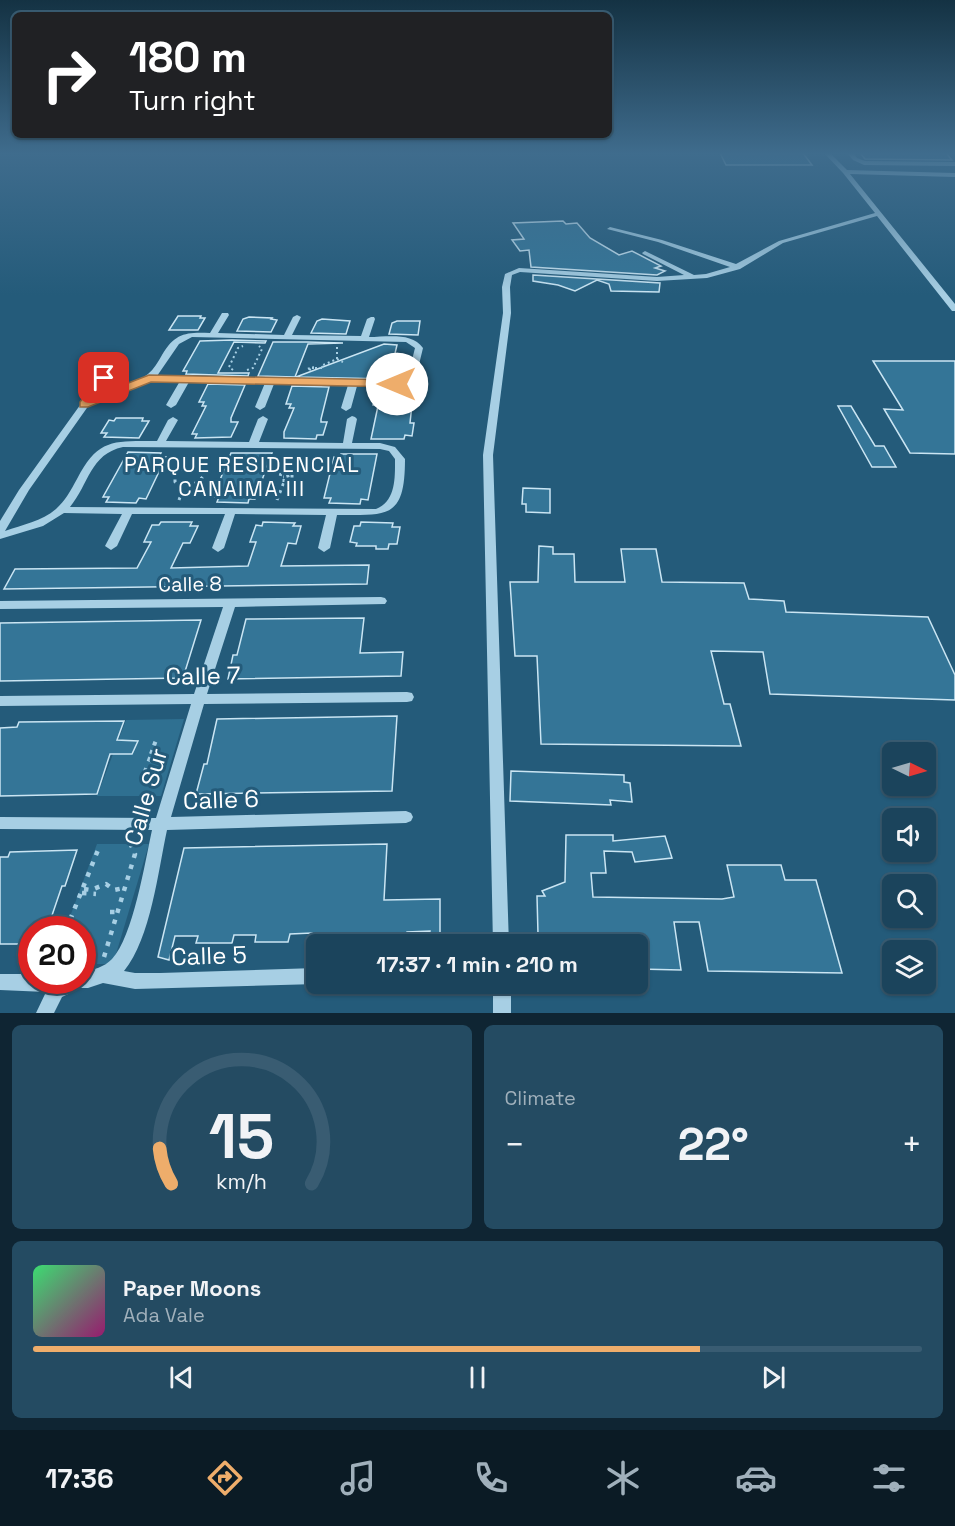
<!DOCTYPE html>
<html lang="en">
<head>
<meta charset="utf-8">
<style>
  body { margin:0; font-family:"Space Grotesk",sans-serif; background:#244b62; color:#f1f3f6; height:100vh; display:flex; flex-direction:column; font-size:22px; white-space:nowrap }
  * { box-sizing:border-box; margin:0 }
  p { font-size:20px; color:#a0b0bb }
  .icon { flex:none; width:33px; height:33px; fill:none; stroke:currentColor; stroke-width:2; stroke-linecap:round; stroke-linejoin:round }
  .map { position:relative; height:1013px; overflow:hidden }
  .panel { display:flex; flex-direction:column; gap:12px; padding:12px; background:#0f2533; flex:1 }
  .panel>* { flex:none }
  .top-card { position:absolute; left:12px; top:12px; width:600px; height:126px; border-radius:9px; box-shadow:0 2px 4px #0004,0 0 0 2px #395c72; background:#202124; color:#fff; overflow:hidden }
  .needle { width:39px; rotate:95deg }
  .tools { position:absolute; left:882px; top:742px; display:grid; gap:12px }
  .tools a { display:grid; place-items:center; width:54px; height:54px; border-radius:9px; background:#1b445c; box-shadow:0 2px 4px #0004,0 0 0 2px #395c72; font-size:30px }
  .speed { position:absolute; left:18px; top:916px; display:flex; gap:12px; font-size:30px; font-weight:700; text-align:center }
  .speed>* { display:grid; place-content:center; width:78px; height:78px; border-radius:50%; background:#1b445c; box-shadow:0 2px 4px #0004,0 0 0 2px #395c72; line-height:1 }
  .speed .limit { border:9px solid #d22; background:#fff; color:#111 }
  .pin { position:absolute; display:grid; place-items:center; width:51px; height:51px; color:#fff; margin:-26px; border-radius:12px; box-shadow:0 3px 9px #0006 }
  .me { position:absolute; width:66px; margin:-33px; rotate:270deg; stroke-linejoin:round; filter:drop-shadow(0 0 4px #0008) }
  .turn { display:flex; align-items:center; gap:21px; height:126px; padding:0 18px; font-size:27px }
  .turn .icon { width:78px; height:78px; stroke-width:2.5 }
  .turn b { display:block; font-size:42px; line-height:51px }
  .big { font-size:45px; font-weight:600; line-height:1.1 }
  .panel .card { flex:1; display:flex; flex-direction:column; justify-content:center; gap:9px; min-width:0; padding:0 21px; border-radius:9px; background:#244b62 }
  .panel .dial { align-items:center; gap:0 }
  .dial svg { height:156px; overflow:visible; fill:none; stroke:#395c72; stroke-width:7; stroke-linecap:round; text-anchor:middle }
  .dial text { fill:#f1f3f6; stroke:none }
  .song { display:flex; align-items:center; gap:18px }
  .cover { width:72px; height:72px; border-radius:9px; background:linear-gradient(135deg,hsl(140 70% 55%),hsl(320 70% 35%)) }
  .played { height:6px; border-radius:3px; background:linear-gradient(90deg,#eead6b 75%,#395c72 75%) }
  .keys { display:flex; justify-content:space-around; direction:ltr }
  .heat { display:flex; justify-content:space-between; align-items:center; font-size:33px; direction:ltr }
  .panel .tiles { flex:1; display:grid; gap:12px; grid-template-columns:1fr 1fr }
  .card:last-child { grid-column:span 2 }
  .trip { position:absolute; left:306px; top:934px; width:342px; height:60px; border-radius:9px; background:#1b445c; box-shadow:0 2px 4px #0004,0 0 0 2px #395c72; font-weight:600; line-height:60px; text-align:center }
  .tab-bar { display:flex; height:96px; justify-content:space-around; align-items:center; background:#0b1b25; color:#a0b0bb }
  .tab-bar .icon { width:42px; height:42px }
  .tab-bar .current { color:#eead6b }
  .tab-bar b { font-size:27px; color:#f1f3f6 }
  .map>svg:first-child { display:block }
</style>
</head>
<body>
<div class="map">
<svg width="955" height="1013" viewBox="0 0 955 1013">
  <rect width="100%" height="100%" fill="#245b7a"/>
  <g fill="#2f7091">
    <polygon points="184,719 161,796 97,796 126,720"/>
    <polygon points="97,844 149,844 113,964 83,964 82,930 65,930"/>
  </g>
  <g fill="#347597" stroke="#cae5f3" stroke-width="1.5">
    <polygon points="720,153 803,153 812,165 726,165"/>
    <polygon points="860,153 946,153 952,160 865,159"/>
    <polygon points="563,221 566,224 577,223 590,238 619,255 632,251 661,266 655,268 665,271 657,275 531,267 529,250 520,251 512,240 524,239 513,223"/>
    <polygon points="533,275 660,283 659,292 611,291 609,284 597,280 575,291 558,285 533,281"/>
    <polygon points="178,316 201,316 200,318 205,318 198,330 169,330"/>
    <polygon points="249,317 272,318 271,319 277,320 271,332 237,331 243,319"/>
    <polygon points="322,319 350,321 346,334 311,333 317,321"/>
    <polygon points="397,321 420,321 418,335 389,334 392,323"/>
    <polygon points="200,341 232,340 266,341 265,343 234,342 218,373 249,373 248,376 186,374 187,371 183,371"/>
    <polygon points="273,342 307,342 343,343 308,344 295,377 258,376"/>
    <polygon points="384,344 397,345 389,379 296,377"/>
    <polygon points="873,361 955,361 955,454 910,453 884,409 903,410"/>
    <polygon points="208,384 245,385 231,418 231,422 238,422 231,437 195,438 197,434 192,434 206,406 202,406 204,402 199,402"/>
    <polygon points="292,386 329,387 321,419 321,422 327,422 323,435 317,435 316,439 284,438 284,432 294,408 289,408 291,404 286,404"/>
    <polygon points="377,391 408,391 407,395 413,395 410,423 414,423 412,436 405,435 404,439 371,439 378,406 373,405"/>
    <polygon points="838,406 851,406 875,446 884,446 896,467 872,467"/>
    <polygon points="116,418 143,418 142,421 149,421 139,438 104,437 107,433 101,433 109,420 114,421"/>
    <polygon points="128,452 161,453 159,457 166,457 146,499 139,498 136,503 106,502 109,497 103,497"/>
    <polygon points="231,453 272,453 255,499 249,499 248,503 217,502 219,497 213,497"/>
    <polygon points="341,454 377,454 368,500 361,499 360,504 329,503 331,498 324,498 334,457 340,458"/>
    <polygon points="523,488 550,489 550,513 526,512 526,504 522,504"/>
    <polygon points="161,522 192,522 190,526 198,526 190,543 183,543 171,568 248,566 256,542 250,542 256,525 262,526 263,522 295,523 293,526 301,526 296,544 288,543 281,566 369,565 367,584 4,589 15,569 137,568 151,542 144,542 152,525 159,525"/>
    <polygon points="361,522 393,523 392,527 400,527 397,544 389,544 388,549 376,549 376,546 356,546 357,543 350,542 354,526 360,526"/>
    <polygon points="539,546 553,547 553,554 574,554 575,582 625,582 621,549 656,549 662,582 744,583 749,599 784,601 786,612 928,617 955,675 955,700 770,694 763,652 711,651 724,704 730,704 741,746 541,744 537,656 515,656 510,582 538,582"/>
    <polygon points="364,618 360,653 403,652 401,676 228,679 233,655 237,655 246,619"/>
    <polygon points="201,620 183,678 0,681 0,623"/>
    <polygon points="397,716 392,791 196,794 204,764 207,764 217,719"/>
    <polygon points="124,721 117,740 138,741 132,754 110,754 97,794 0,796 0,728 17,727 19,722"/>
    <polygon points="511,771 624,775 624,782 630,783 632,802 610,800 611,805 510,801"/>
    <polygon points="566,835 613,835 613,841 665,836 672,858 635,862 632,852 604,851 606,873 591,873 593,897 722,899 734,897 727,865 781,865 785,880 816,880 842,973 708,971 699,922 674,922 681,970 638,969 638,945 517,945 517,934 538,934 537,896 545,896 542,891 565,882"/>
    <polygon points="387,844 384,900 440,899 440,939 429,939 430,931 407,932 406,940 385,940 374,941 375,933 352,934 351,941 311,941 312,933 290,934 288,942 255,942 256,935 234,935 232,943 196,943 198,936 175,936 169,960 158,957 184,848"/>
    <polygon points="77,850 65,886 62,886 47,930 32,930 32,944 0,944 0,857 8,857 10,852"/>
  </g>
  <g fill="none" stroke-linecap="round" stroke-linejoin="round">
    <g stroke="#a7cfe4" stroke-width="2" stroke-dasharray="2 3" stroke-linecap="butt">
      <polyline points="337,359 343,362"/>
      <polygon points="313,367 313,370 307,369"/>
      <polyline points="315,368 324,368 321,366 337,359 337,346"/>
      <polyline points="233,370 229,367 238,348 243,346"/>
      <polyline points="247,370 253,368 262,349 259,346"/>
    </g>
    <g stroke="#a7cfe4" stroke-width="3" stroke-dasharray="3 4.5" stroke-linecap="butt">
      <path d="M 194,469 L 203,472 L 204,475 C 197,486 186,487 175,482 L 175,476 L 183,470 Z"/>
      <polyline points="194,469 198,455"/>
      <polyline points="281,473 280,477 284,477"/>
      <polyline points="284,482 284,477 292,475"/>
      <polyline points="179,500 184,486"/>
      <polyline points="277,500 284,482 292,480 292,475 304,465 300,461 301,456"/>
    </g>
    <polyline stroke="#a7cfe4" stroke-width="4" stroke-dasharray="4 5" stroke-linecap="butt" points="151,754 156,740"/>
    <g stroke="#a7cfe4" stroke-width="4.5" stroke-dasharray="4.5 7" stroke-linecap="butt">
      <circle cx="154" cy="782" r="3.5"/>
      <polyline points="151,781 146,778 145,772 152,753"/>
      <polyline points="84,889 91,890 106,884 114,890 124,888"/>
      <polyline points="82,893 96,894"/>
      <polyline points="110,912 117,912"/>
      <polyline points="66,930 100,845"/>
      <polyline points="104,957 135,854 131,845"/>
    </g>
    <g fill="#a7cfe4" fill-rule="evenodd">
      <polygon points="824,153 830,153 847,170 955,173 955,177 850,174 955,304 955,311 952,311 877,216 783,243 740,269 707,278 657,281 520,272 512,275 510,287 511,313 493,455 509,945 493,945 483,455 503,313 502,287 505,274 519,268 657,277 684,275 643,254 642,253 645,251 694,275 706,274 730,267 658,242 607,229 610,227 662,240 736,264 779,241 875,213 843,173"/>
      <polygon points="847,153 853,153 857,158 865,161 955,162 955,166 864,165 853,160"/>
      <path d="M 222,313 L 228,313 L 229,315 L 218,333 L 284,335 L 293,317 L 297,315 L 301,317 L 292,335 L 361,336 L 367,319 L 371,317 L 374,317 L 375,319 L 369,337 C 387,337 412,332 423,348 L 416,377 L 397,387 L 357,386 L 351,408 L 346,411 L 341,408 L 348,385 L 274,384 L 265,407 L 260,410 L 255,407 L 265,383 L 189,382 L 176,405 L 171,408 L 166,405 L 180,381 L 150,381 L 89,405 L 29,490 L 5,531 C 22,525 42,521 56,509 C 65,501 71,490 77,479 C 98,438 114,441 157,441 L 168,420 L 173,417 L 178,420 L 166,441 L 249,442 L 258,419 L 263,416 L 268,419 L 259,442 L 343,443 L 347,419 L 352,416 L 355,417 L 357,419 L 352,443 L 380,443 L 395,447 L 405,459 C 405,519 388,515 337,515 L 330,548 L 324,552 L 318,548 L 326,515 L 235,514 L 224,548 L 218,552 L 212,548 L 225,514 L 132,514 L 117,546 L 111,550 L 105,546 L 122,514 L 64,513 L 43,526 L 0,539 L 0,521 L 19,490 L 101,376 L 104,375 L 108,378 L 95,396 C 111,390 136,384 148,374 C 154,369 158,362 162,355 C 175,333 186,332 210,333 ZM 192,337 L 406,342 L 415,348 L 408,376 L 396,381 L 157,376 L 179,344 ZM 123,447 L 380,449 L 389,451 L 395,459 C 395,478 396,501 376,509 L 70,507 C 89,484 90,454 123,447 Z"/>
      <path d="M 381,597 L 385,598 L 387,601 L 385,604 L 235,607 L 207,694 L 407,692 L 412,693 L 414,697 L 412,701 L 407,702 L 204,704 L 171,817 L 406,811 L 411,813 L 413,817 L 411,821 L 406,823 L 167,830 C 158,871 151,938 124,971 L 135,973 L 160,973 L 316,968 L 317,984 L 135,989 L 103,983 L 88,988 L 80,988 L 62,997 L 54,1013 L 36,1013 L 46,992 L 0,990 L 0,974 L 32,974 L 32,981 L 82,981 L 82,972 C 94,970 104,967 112,959 C 133,937 145,862 152,830 L 0,829 L 0,817 L 156,818 L 191,704 L 0,706 L 0,696 L 194,694 L 223,607 L 0,609 L 0,601 Z"/>
      <rect x="493" y="984" width="18" height="29"/>
    </g>
  </g>
  <linearGradient id="sky" x2="0" y2="1"><stop stop-color="#143243"/><stop offset="0.52" stop-color="#3f6c8d"/><stop offset="1" stop-color="#3f6c8d" stop-opacity="0"/></linearGradient>
  <rect width="955" height="295" fill="url(#sky)"/>
  <polygon fill="#eead6b" stroke="#9b7046" stroke-width="1.5" points="104,374 110,378 97,395 149,375 397,380 403,384 397,387 151,382 88,407 80,407 80,402 100,375"/>
  <g text-anchor="middle" stroke-width="6" stroke-linejoin="round" paint-order="stroke">
    <g font-size="20" fill="#fff" stroke="#245b7a">
      <text transform="translate(190 584) rotate(-1)" y="7">Calle 8</text>
    </g>
    <g font-size="21" letter-spacing="1.5" fill="#fff" stroke="#245b7a">
      <text x="242" y="472">PARQUE RESIDENCIAL<tspan x="242" dy="24">CANAIMA III</tspan></text>
    </g>
    <g font-size="24" fill="#fff" stroke="#245b7a">
      <text transform="translate(203 676) rotate(-1)" y="8">Calle 7</text>
      <text transform="translate(146 797) rotate(-74)" y="8">Calle Sur</text>
      <text transform="translate(221 800) rotate(-2)" y="8">Calle 6</text>
      <text transform="translate(209 956) rotate(-2)" y="8">Calle 5</text>
    </g>
  </g>
</svg>
<div class="tools">
<a><svg class="needle" viewBox="-14 -14 28 28"><path d="M0-13l5 13h-10z" fill="#e53935"/><path d="M0 13l5-13h-10z" fill="#a0b0bb"/></svg></a>
<a><svg class="icon" aria-label="sound" viewBox="0 0 24 24"><path d="M4 9h4l5-4v14l-5-4H4zM17 9q2 3 0 6"/></svg></a>
<a><svg class="icon" aria-label="search" viewBox="0 0 24 24"><circle cx="10" cy="10" r="6"/><path d="M15 15l6 6"/></svg></a>
<a><svg class="icon" aria-label="layers" viewBox="0 0 24 24"><path d="M12 4l9 5-9 5-9-5zM3 14l9 5 9-5"/></svg></a>
</div>
<div class="speed"><div class="limit">20</div></div>
<div class="pin" style="left:104px;top:378px;background:#d93025"><svg class="icon" aria-label="arrive" viewBox="0 0 24 24"><path d="M6 21V4h12l-3 4 3 4H6"/></svg></div>
<svg class="me" style="left:397px;top:384px" viewBox="-20 -20 40 40"><circle r="19" fill="#fff"/><path d="M0-13L10 11 0 6-10 11z" fill="#eead6b"/></svg>
<div class="trip">17:37 · 1 min · 210 m</div>
<div class="top-card">
<div class="turn"><svg class="icon" aria-label="right" viewBox="0 0 24 24"><path d="M7 20v-9h11M14 6l5 5-5 5"/></svg><div><b>180 m</b>Turn right</div></div>
</div>
</div>
<section class="panel">
<div class="tiles">
<div class="card dial"><svg viewBox="0 0 100 80">
<path d="M14 69A42 42 0 1 1 86 69"/>
<path d="M14 69A42 42 0 0 1 8 51" stroke="#eead6b"/>
<text x="50" y="56" font-size="32" font-weight="700">15</text>
<text x="50" y="72" font-size="11">km/h</text>
</svg></div>
<div class="card"><p>Climate</p>
<div class="heat"><a>−</a><b class="big">22°</b><a>+</a></div>
</div>
<div class="card">
<div class="song"><i class="cover"></i><div><b>Paper Moons</b><p>Ada Vale</p></div></div>
<div class="played"></div>
<div class="keys"><svg class="icon" aria-label="previous" viewBox="0 0 24 24"><path d="M18 5L8 12l10 7zM5 5v14"/></svg><svg class="icon" aria-label="pause" viewBox="0 0 24 24"><path d="M8 5v14M16 5v14"/></svg><svg class="icon" aria-label="next" viewBox="0 0 24 24"><path d="M6 5l10 7-10 7zM19 5v14"/></svg></div>
</div>
</div>
</section>
<nav class="tab-bar">
<b>17:36</b>
<svg class="icon current" aria-label="directions" viewBox="0 0 24 24"><path d="M12 3l9 9-9 9-9-9zM9 14v-3h6M13 9l2 2-2 2"/></svg>
<svg class="icon" aria-label="music" viewBox="0 0 24 24"><path d="M9 18V5l10-2v13"/><circle cx="6" cy="18" r="3"/><circle cx="16" cy="16" r="3"/></svg>
<svg class="icon" aria-label="phone" viewBox="0 0 24 24"><path d="M5 4h4l2 5-3 2q2 4 5 5l2-3 5 2v4C11 20 4 13 5 4z"/></svg>
<svg class="icon" aria-label="climate" viewBox="0 0 24 24"><path d="M12 3v18M4 7l16 10M4 17L20 7"/></svg>
<svg class="icon" aria-label="car" viewBox="0 0 24 24"><path d="M5 17H2v-5l4-1 3-4h7l3 4 3 1v5h-3M9 17h6M6 11h13"/><circle cx="7" cy="17" r="2"/><circle cx="17" cy="17" r="2"/></svg>
<svg class="icon" aria-label="filters" viewBox="0 0 24 24"><path d="M4 7h16M4 17h16"/><circle cx="9" cy="7" r="2"/><circle cx="15" cy="17" r="2"/></svg>
</nav>
</body>
</html>
